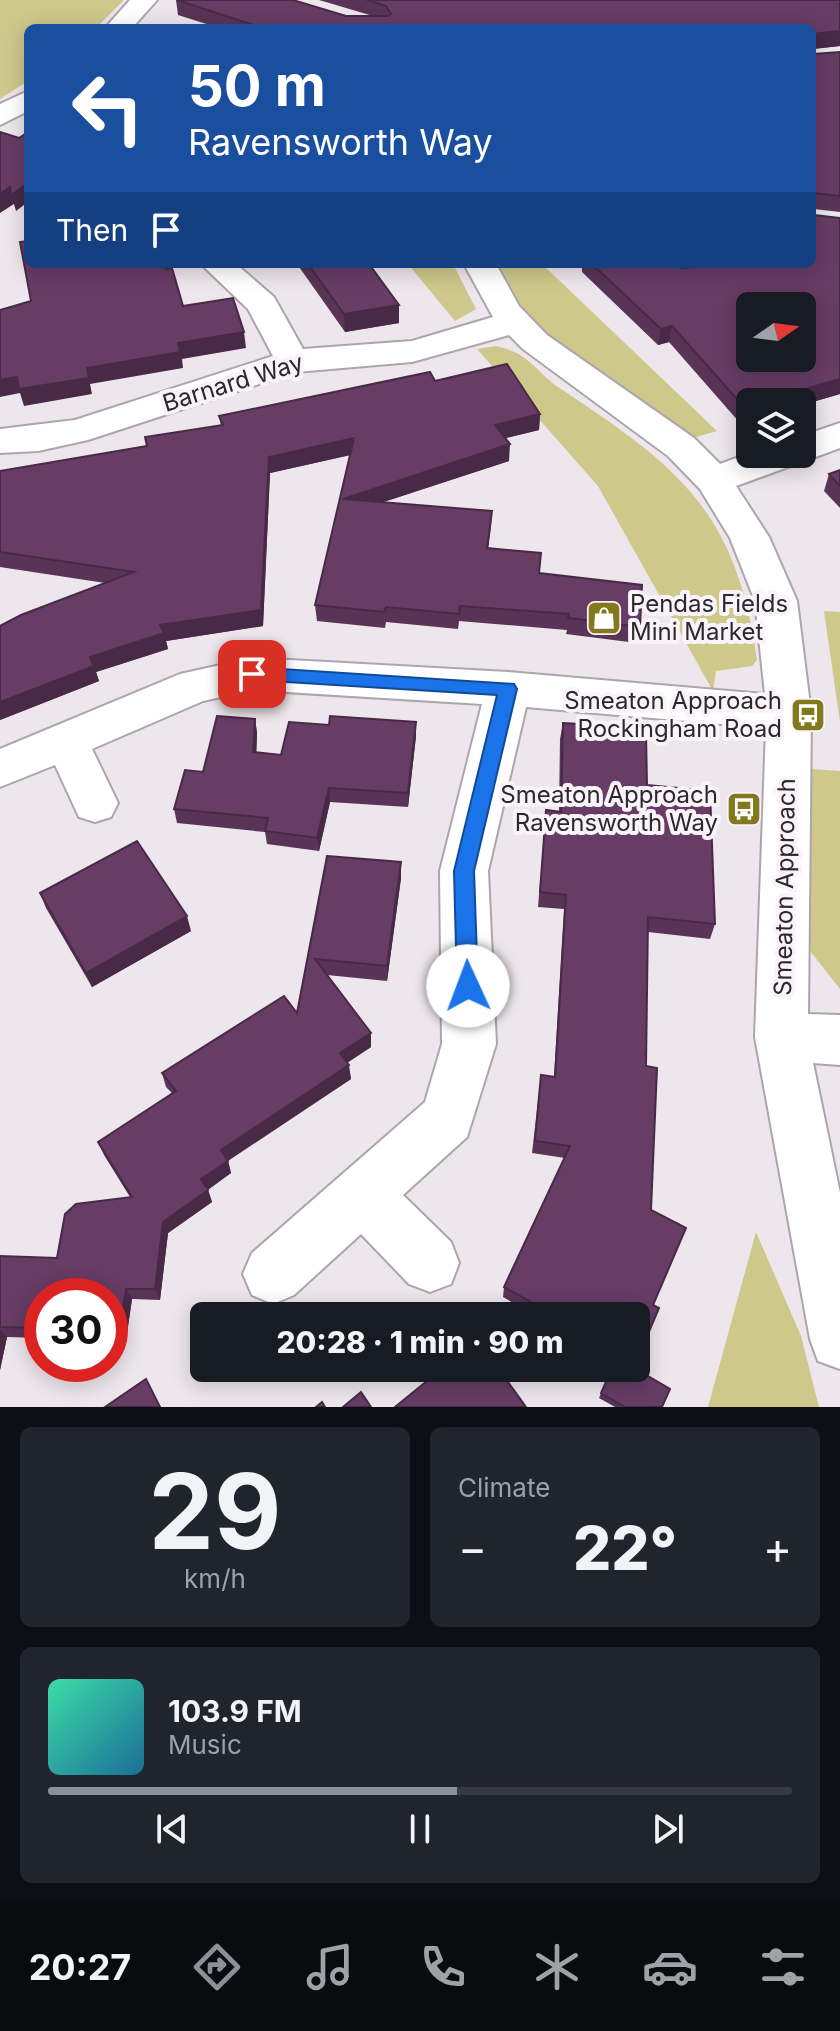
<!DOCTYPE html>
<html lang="en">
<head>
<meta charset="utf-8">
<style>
  body { margin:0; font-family:Inter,sans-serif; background:#20242c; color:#f1f3f6; height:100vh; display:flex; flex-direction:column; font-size:30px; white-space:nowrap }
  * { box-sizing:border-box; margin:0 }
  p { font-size:26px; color:#9ea1a6 }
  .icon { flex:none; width:44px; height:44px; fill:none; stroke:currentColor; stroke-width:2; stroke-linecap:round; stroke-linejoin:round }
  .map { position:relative; height:1407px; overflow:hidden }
  .details { display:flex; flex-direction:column; gap:20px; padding:20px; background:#0d0f14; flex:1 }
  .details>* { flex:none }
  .hud { position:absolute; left:24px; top:24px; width:792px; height:244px; border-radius:12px; box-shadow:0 4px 20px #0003; background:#1a4fa0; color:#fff; overflow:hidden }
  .needle { width:52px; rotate:76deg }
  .tools { position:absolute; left:736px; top:292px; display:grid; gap:16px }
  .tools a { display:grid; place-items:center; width:80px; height:80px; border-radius:12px; background:#171b24; box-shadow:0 4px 20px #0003; font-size:40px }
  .speed { position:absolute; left:24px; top:1278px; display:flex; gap:16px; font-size:40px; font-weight:700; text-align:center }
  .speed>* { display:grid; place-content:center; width:104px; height:104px; border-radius:50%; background:#171b24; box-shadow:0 4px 20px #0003; line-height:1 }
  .speed .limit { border:12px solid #d22; background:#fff; color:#111 }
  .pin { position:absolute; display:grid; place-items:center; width:68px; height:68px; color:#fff; margin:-34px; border-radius:16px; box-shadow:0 4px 12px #0006 }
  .me { position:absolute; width:88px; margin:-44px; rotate:358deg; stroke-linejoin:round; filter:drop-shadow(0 0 6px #0008) }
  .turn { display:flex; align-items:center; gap:28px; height:168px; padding:0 32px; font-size:36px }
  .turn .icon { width:104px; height:104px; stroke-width:2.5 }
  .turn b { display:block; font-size:56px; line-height:68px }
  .then { display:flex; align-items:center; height:76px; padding:0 32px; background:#0003; gap:16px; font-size:30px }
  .big { font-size:60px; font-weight:800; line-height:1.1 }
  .details .widget { flex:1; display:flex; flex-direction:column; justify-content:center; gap:12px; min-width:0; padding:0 28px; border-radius:12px; background:#20242c }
  .details .dial { align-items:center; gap:0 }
  .dial b { font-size:104px; line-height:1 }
  .song { display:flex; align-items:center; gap:24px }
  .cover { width:96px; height:96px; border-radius:12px; background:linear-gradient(135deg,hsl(160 70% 55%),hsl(200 70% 35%)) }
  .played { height:8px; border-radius:4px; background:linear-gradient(90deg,#8c9099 55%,#363941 55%) }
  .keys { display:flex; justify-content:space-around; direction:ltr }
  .heat { display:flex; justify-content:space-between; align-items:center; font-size:44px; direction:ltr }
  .details .tiles { flex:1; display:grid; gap:20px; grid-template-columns:1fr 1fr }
  .widget:last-child { grid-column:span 2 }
  .trip { position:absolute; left:190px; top:1302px; width:460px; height:80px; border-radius:12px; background:#171b24; box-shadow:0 4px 20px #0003; font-weight:800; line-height:80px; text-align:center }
  .tab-bar { display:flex; height:128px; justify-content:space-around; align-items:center; background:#090b0e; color:#9ea1a6 }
  .tab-bar .icon { width:56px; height:56px }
  .tab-bar .current { color:#8c9099 }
  .tab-bar b { font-size:36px; color:#f1f3f6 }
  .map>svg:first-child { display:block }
</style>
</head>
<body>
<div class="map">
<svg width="840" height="1407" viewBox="0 0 840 1407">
  <rect width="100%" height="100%" fill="#ede6ec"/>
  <g fill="#cec88b">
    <polygon points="0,0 124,0 96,28 28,28 28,81 0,99"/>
    <polygon points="408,264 453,264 476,309 455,321"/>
    <path d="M 494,264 L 542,264 L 717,431 L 690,439 C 618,389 531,346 494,264 Z"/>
    <path d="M 496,346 C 532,354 534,371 561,389 C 680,468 736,511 757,660 L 752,666 L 716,671 L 713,691 L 598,486 L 477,349 Z"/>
    <polygon points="824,611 840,612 840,722"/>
    <polygon points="810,769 840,771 840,989 807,947"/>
    <polygon points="756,1232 801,1336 819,1407 708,1407"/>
  </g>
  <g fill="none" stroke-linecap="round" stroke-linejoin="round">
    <g stroke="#aca6ac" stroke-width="4">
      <g id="minor">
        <polygon points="130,0 157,0 132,28 105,28"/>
        <polygon points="28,91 28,111 0,125 0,104"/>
        <polygon points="201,264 236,264 274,297 303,349 412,341 493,317 464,264 496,264 519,306 547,335 694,438 720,464 750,453 802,454 802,436 840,423 840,448 736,486 769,537 797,601 811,713 808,1014 840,1015 840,1065 813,1063 840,1193 840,1369 818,1361 810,1339 755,1037 766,728 526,707 488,871 496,1044 467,1137 403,1195 451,1242 459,1263 451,1284 430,1292 409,1284 361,1234 294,1295 273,1304 252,1295 243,1274 252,1253 425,1102 442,1044 440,871 482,704 252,690 203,701 92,749 118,803 111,817 95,822 79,817 55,765 0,787 0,749 180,674 252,658 508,672 765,694 755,601 730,538 700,489 668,456 523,349 509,335 412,362 296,372 88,440 38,451 0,453 0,429 75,420 273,356 248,309"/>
      </g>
    </g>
    <use href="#minor" fill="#fff" fill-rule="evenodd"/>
  </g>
  <g fill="#593457" fill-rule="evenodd">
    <path d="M 176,0 L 293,0 L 346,16 L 373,16 L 319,0 L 840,0 L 840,46 L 813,49 L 813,54 L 840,52 L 840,212 L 814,209 L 814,215 L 840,218 L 840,394 L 802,405 L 802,402 L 750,402 L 750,420 L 740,423 L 669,342 L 658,345 L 582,272 L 582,268 L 579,264 L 676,264 L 681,268 L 746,264 L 812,264 L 812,28 L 219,28 L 178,15 ZM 750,306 L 802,306 L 802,358 L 750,358 Z"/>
    <polygon points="297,264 369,264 399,305 399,323 345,332"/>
    <polygon points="435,381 540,414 539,430 506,438 509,461 383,502 492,511 488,548 539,573 640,627 637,643 566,634 567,630 459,621 458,629 386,622 385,628 317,621 315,605 350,455 270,473 263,626 166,641 168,649 96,672 99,681 0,720 105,583 0,567 0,471 147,446 221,426 219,416"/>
    <polygon points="840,470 840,508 824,491 829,474"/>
    <polygon points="255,719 257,733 256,752 281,755 329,725 416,722 416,736 408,807 330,802 319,851 267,844 265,832 177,823 174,809 203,772"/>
    <polygon points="563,723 599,732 647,785 715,924 710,939 648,932 646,1066 653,1305 659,1308 636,1361 636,1316 536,1316 503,1297 504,1287 565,1158 532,1153 541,1075 554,1077 564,909 538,907 546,810 559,811 560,739"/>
    <polygon points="327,856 401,862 401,878 387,981 327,975 371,1033 371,1047 347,1063 351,1079 228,1161 231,1173 208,1190 212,1202 168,1233 160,1300 132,1299 126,1340 110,1339 110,1296 42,1296 42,1338 7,1337 0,1370 0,1256 57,1258 130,1197 104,1155 98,1142 172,1093 166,1087 162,1073 297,1013"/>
    <polygon points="40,893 191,931 92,987 46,908"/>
    <polygon points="612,1368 662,1407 615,1407 599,1398"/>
  </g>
  <g fill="#482a47">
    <polygon points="840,31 840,46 812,49 813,34"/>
    <polygon points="28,183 28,202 16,211 14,204 0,213 0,194 10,187"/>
    <polygon points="399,305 399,323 345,332 344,314"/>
    <polygon points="672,326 669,342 658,345 661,329"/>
    <polygon points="244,332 246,348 182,359 183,368 90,384 92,394 24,406 20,393 0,397 0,380 87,368 178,343"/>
    <polygon points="840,379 840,394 802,405 802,402 760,402"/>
    <polygon points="750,405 750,420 740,423 744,407"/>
    <polygon points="540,414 539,430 494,441 495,425"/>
    <polygon points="354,438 355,454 270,473 263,626 166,641 168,649 96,672 99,681 0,720 0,702 90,657 160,625 269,457"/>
    <polygon points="510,444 509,461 344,515 343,499"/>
    <polygon points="492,511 491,527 486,564 487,548"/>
    <polygon points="255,719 257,733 256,766 253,752"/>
    <polygon points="416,722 416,736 408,807 408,793"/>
    <polygon points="329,788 330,802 319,851 317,838"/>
    <polygon points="401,862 401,878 387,981 387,966"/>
    <polygon points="187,916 191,931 92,987 86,973"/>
    <polygon points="371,1033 371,1047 342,1066 340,1053"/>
    <polygon points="349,1065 351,1079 224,1163 221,1150"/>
    <polygon points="228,1161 231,1173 205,1191 201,1179"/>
    <polygon points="208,1190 212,1202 168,1233 160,1300 155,1289 163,1222"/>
    <polygon points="126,1289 132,1299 126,1340 120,1330"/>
    <polygon points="0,1329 7,1337 0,1370"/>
  </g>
  <g fill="#673c65" stroke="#482a47" stroke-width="2" fill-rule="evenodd">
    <path d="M 177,0 L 293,0 L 346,16 L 388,16 L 391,14 L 386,6 L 367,0 L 840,0 L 840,31 L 813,34 L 813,54 L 840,52 L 840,196 L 814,193 L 814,215 L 840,218 L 840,379 L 760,402 L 750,402 L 750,405 L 744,407 L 672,326 L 661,329 L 592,264 L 676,264 L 681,268 L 746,264 L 812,264 L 812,28 L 263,28 ZM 750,306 L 802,306 L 802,358 L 750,358 Z"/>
    <polygon points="0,132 19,138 28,132 28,183 11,195 10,187 0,194"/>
    <polygon points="28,241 28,264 164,264 166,269 172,268 183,306 233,298 244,332 178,343 180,352 87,368 89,378 19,389 17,377 0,380 0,310 31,301 20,242"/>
    <polygon points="308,264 369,264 399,305 344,314"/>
    <polygon points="507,364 540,414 495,425 510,444 343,499 492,511 487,548 541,553 539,573 642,585 640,627 568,618 569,614 460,606 459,614 386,607 384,612 315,605 354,438 269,457 261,610 160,625 164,633 90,657 94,666 0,702 0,626 21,615 134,572 0,552 0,471 147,446 145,437 223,425 219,416 430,372 435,381"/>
    <polygon points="840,470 840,486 829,474"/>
    <polygon points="217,716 255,719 253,752 281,755 289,722 329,725 330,716 416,722 408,793 329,788 317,838 265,831 268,818 174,809 185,770 203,772"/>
    <polygon points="563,723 598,725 599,732 646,734 647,785 710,791 715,924 648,917 646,1066 657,1068 651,1210 686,1228 653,1305 659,1308 637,1360 636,1316 556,1316 504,1287 570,1146 535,1141 541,1075 555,1077 566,895 540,892 546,810 561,812"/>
    <polygon points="137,841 187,916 86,973 40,893"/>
    <polygon points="327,856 401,862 387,966 315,959 371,1033 340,1053 349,1065 221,1150 228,1161 201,1179 208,1190 163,1222 155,1289 126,1289 120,1330 110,1330 110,1296 42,1296 42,1328 0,1327 0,1256 57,1258 65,1214 76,1204 132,1197 98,1142 176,1091 162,1073 284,996 297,1013"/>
    <polygon points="443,1368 453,1368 460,1377 470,1368 498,1368 526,1407 395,1407"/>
    <polygon points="612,1368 634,1368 670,1389 662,1407 625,1407 601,1393"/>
    <polygon points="146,1379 160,1407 105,1407"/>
    <polygon points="361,1392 371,1407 343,1407"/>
    <polygon points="322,1402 325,1407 316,1407"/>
  </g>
  <polygon fill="#1a73e8" stroke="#114b97" stroke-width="2" points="252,667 514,684 517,689 474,871 478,986 475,993 468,996 460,993 457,986 454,871 497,695 252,680 243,674"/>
  <defs>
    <g id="shop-square" transform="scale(1.8)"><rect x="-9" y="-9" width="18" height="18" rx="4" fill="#82781d" stroke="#faf4fa"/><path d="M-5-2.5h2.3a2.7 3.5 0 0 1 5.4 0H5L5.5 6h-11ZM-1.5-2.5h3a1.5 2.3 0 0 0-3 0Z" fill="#fff"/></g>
    <g id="bus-square" transform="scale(1.8)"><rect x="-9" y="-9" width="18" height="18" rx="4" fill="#82781d" stroke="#faf4fa"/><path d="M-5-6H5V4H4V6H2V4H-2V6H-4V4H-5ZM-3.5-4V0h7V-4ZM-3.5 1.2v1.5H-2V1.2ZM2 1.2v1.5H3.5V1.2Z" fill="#fff"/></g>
  </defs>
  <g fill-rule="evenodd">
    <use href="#shop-square" x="604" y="618"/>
    <use href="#bus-square" x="808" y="715"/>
    <use href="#bus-square" x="744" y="809"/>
  </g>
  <g text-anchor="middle" stroke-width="8" stroke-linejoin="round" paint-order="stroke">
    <g font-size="24" fill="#2c292c" stroke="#faf4fa">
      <text transform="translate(233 383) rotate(-17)" y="8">Barnard Way</text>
      <text transform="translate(785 887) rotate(-89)" y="8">Smeaton Approach</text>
    </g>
    <g font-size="24" fill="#2c292c" stroke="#faf4fa" text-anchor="end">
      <text x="630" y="612" text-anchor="start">Pendas Fields<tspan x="630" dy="28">Mini Market</tspan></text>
      <text x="782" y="709">Smeaton Approach<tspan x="782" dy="28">Rockingham Road</tspan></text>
      <text x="718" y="803">Smeaton Approach<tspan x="718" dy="28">Ravensworth Way</tspan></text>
    </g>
  </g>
</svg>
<div class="tools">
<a><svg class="needle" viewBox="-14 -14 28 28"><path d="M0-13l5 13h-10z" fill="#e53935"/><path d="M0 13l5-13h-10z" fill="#9ea1a6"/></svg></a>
<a><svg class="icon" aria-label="layers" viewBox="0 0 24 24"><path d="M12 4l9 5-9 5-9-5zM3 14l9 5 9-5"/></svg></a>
</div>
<div class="speed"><div class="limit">30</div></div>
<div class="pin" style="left:252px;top:674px;background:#d93025"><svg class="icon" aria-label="arrive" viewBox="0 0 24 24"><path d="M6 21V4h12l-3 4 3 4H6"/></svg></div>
<svg class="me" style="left:468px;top:986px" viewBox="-20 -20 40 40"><circle r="19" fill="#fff"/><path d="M0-13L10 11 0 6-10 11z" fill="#1a73e8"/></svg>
<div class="trip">20:28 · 1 min · 90 m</div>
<div class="hud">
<div class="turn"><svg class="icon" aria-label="left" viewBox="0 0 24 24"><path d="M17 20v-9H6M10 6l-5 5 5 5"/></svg><div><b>50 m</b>Ravensworth Way</div></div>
<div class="then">Then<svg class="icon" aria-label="arrive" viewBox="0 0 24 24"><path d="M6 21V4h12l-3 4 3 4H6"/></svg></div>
</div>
</div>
<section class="details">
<div class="tiles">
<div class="widget dial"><b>29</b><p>km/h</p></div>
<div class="widget"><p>Climate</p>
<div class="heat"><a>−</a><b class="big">22°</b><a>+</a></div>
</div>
<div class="widget">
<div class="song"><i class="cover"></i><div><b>103.9 FM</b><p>Music</p></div></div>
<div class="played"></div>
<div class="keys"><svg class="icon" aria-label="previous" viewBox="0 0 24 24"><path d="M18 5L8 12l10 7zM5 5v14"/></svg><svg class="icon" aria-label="pause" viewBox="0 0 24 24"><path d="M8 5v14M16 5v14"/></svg><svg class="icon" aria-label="next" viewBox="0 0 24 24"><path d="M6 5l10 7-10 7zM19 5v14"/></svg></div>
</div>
</div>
</section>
<nav class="tab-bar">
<b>20:27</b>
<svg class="icon current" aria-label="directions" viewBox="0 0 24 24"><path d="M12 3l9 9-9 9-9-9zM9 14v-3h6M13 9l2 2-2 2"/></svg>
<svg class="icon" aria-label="music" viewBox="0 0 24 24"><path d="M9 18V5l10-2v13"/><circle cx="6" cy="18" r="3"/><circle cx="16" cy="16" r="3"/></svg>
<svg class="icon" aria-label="phone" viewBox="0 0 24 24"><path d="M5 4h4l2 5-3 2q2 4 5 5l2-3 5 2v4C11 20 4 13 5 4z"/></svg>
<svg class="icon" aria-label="climate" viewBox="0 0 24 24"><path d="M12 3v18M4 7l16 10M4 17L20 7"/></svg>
<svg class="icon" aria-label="car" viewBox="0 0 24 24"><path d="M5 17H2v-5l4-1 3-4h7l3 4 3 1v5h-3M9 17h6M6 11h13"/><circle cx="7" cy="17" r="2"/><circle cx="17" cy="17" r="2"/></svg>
<svg class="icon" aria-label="filters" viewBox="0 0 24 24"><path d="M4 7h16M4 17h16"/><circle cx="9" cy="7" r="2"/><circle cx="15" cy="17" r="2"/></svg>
</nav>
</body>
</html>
